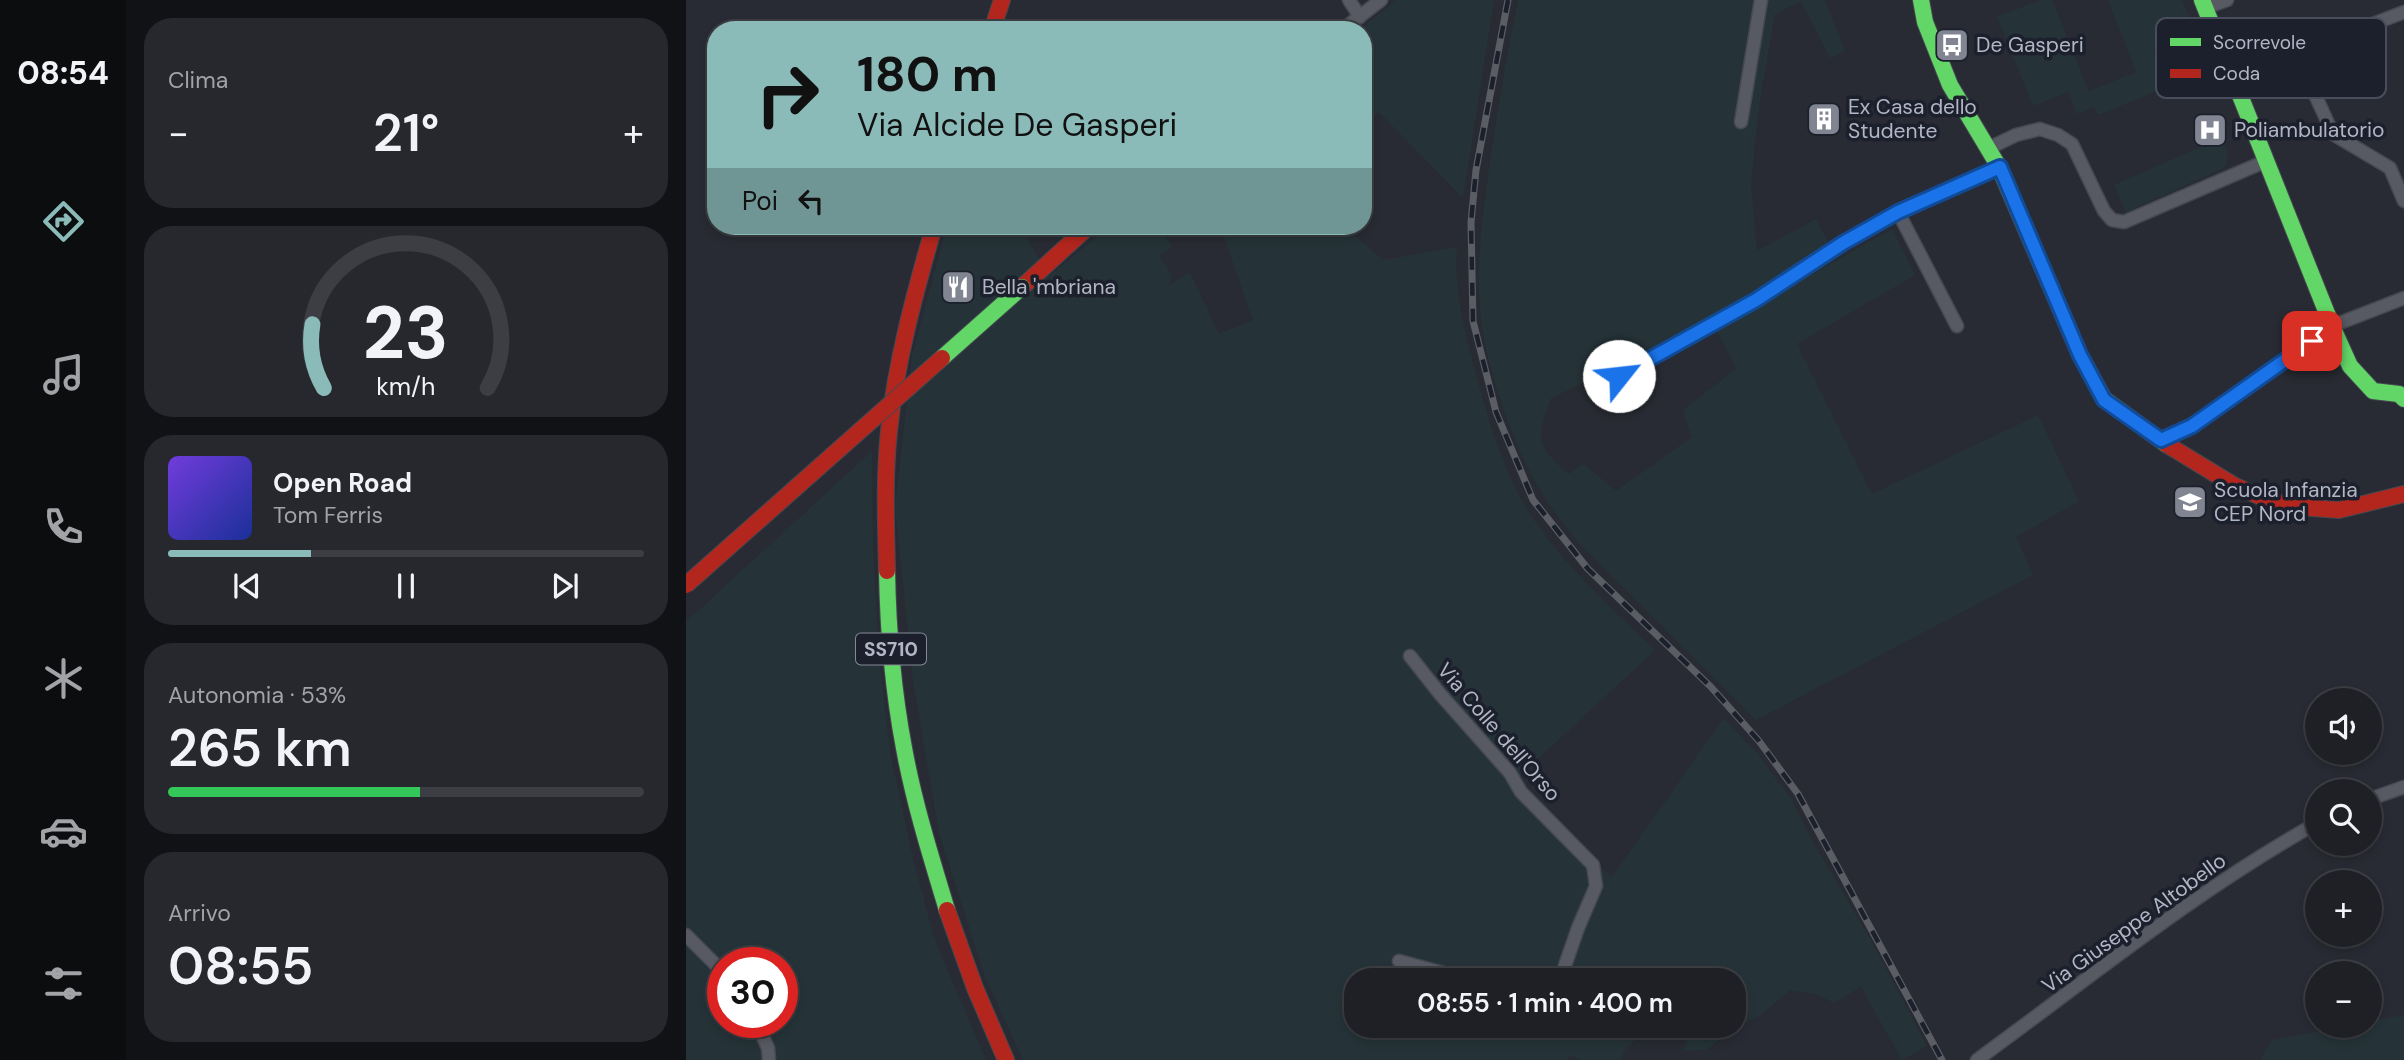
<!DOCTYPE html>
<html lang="it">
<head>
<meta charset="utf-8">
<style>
  body { margin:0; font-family:"DM Sans",sans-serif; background:#26282e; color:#f1f3f6; height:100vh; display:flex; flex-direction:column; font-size:26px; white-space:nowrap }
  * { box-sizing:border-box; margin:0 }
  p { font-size:23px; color:#a1a3a7 }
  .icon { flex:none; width:38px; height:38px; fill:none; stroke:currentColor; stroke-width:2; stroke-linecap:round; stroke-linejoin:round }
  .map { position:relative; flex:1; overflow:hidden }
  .sheet { display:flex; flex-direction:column; gap:18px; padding:18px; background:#101215; width:560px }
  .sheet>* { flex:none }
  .hud { position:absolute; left:21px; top:21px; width:665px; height:214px; border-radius:28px; box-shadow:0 4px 10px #0003,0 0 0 2px #3c3e43; background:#8bbbb9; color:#111; overflow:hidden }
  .buttons { position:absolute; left:1619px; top:688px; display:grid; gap:14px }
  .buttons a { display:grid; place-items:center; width:77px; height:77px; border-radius:50%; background:#1e2026; box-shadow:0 4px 10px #0003,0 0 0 2px #3c3e43; font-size:35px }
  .speed { position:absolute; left:21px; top:947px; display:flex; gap:14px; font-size:35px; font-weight:700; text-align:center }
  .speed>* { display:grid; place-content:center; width:91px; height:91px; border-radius:50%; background:#1e2026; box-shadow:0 4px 10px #0003,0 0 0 2px #3c3e43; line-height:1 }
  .speed .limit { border:10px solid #d22; background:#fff; color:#111 }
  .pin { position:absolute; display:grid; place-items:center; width:60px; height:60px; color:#fff; margin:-30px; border-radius:14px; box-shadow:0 4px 10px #0006 }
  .me { position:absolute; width:77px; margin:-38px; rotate:61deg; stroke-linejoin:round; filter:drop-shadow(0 0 5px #0008) }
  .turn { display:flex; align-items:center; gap:24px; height:147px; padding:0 35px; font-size:32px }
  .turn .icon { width:91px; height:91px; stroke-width:2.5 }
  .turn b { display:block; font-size:49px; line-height:60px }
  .then { display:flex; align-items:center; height:66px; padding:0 35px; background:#0003; gap:14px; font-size:26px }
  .big { font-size:52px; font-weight:600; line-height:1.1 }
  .sheet .widget { flex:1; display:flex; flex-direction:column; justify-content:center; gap:10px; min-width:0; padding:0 24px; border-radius:28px; background:#26282e }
  .sheet .dial { align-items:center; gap:0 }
  .dial svg { height:182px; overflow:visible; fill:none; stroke:#3c3e43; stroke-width:7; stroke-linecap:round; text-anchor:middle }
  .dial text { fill:#f1f3f6; stroke:none }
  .song { display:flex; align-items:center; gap:21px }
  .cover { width:84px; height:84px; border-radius:10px; background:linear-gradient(135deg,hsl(260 70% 55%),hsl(230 70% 35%)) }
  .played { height:7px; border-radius:4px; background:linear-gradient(90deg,#8bbbb9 30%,#3c3e43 30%) }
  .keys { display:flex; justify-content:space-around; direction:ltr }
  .heat { display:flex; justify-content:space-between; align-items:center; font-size:38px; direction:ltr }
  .charge { height:10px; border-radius:5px; background:linear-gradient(90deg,#34c759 53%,#3c3e43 0) }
  .trip { position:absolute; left:658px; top:968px; width:402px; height:70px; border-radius:28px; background:#1e2026; box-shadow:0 4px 10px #0003,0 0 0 2px #3c3e43; font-weight:600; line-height:70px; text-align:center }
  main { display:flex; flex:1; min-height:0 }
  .dock { display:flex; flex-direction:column; width:126px; justify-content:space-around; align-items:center; background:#0c0d0f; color:#a1a3a7 }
  .dock .icon { width:49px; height:49px }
  .dock .current { color:#8bbbb9 }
  .dock b { font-size:32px; color:#f1f3f6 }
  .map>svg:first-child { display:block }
</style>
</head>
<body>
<main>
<nav class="dock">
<b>08:54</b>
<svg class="icon current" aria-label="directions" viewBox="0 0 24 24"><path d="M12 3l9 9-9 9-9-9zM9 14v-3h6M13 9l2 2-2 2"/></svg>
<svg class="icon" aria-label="music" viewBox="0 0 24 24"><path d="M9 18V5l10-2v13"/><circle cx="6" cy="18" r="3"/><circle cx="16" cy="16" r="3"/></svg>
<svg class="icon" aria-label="phone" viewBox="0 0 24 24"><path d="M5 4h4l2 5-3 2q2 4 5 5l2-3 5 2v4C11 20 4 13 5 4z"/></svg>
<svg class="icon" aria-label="climate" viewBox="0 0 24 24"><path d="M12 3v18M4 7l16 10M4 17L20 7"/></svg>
<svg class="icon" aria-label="car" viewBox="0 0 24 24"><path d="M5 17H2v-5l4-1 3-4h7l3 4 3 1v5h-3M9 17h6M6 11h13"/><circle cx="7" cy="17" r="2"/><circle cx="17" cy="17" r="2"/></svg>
<svg class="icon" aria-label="filters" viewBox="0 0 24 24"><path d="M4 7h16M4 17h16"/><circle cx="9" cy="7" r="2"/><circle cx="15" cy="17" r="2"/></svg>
</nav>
<section class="sheet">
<div class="widget"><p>Clima</p>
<div class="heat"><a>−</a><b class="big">21°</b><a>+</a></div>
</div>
<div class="widget dial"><svg viewBox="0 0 100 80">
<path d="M14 69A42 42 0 1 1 86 69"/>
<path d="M14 69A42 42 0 0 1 9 41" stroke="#8bbbb9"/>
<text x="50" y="56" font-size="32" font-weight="700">23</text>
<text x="50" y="72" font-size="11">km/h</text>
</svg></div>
<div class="widget">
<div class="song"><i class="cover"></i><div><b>Open Road</b><p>Tom Ferris</p></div></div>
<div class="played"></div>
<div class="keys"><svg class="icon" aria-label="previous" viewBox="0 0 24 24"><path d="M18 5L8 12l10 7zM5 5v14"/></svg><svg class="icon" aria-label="pause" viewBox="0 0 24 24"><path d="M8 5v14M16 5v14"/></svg><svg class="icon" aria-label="next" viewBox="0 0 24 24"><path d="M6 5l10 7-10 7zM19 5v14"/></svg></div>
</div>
<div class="widget"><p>Autonomia · 53%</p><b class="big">265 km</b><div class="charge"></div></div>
<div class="widget"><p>Arrivo</p><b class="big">08:55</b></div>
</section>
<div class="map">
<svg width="1718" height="1060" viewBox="0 0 1718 1060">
  <rect width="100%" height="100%" fill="#282b33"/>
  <g fill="#253338" fill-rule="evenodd">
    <polygon points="711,0 808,0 777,198 693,112 677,126 677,30 673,30"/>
    <path d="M 832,0 L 1139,0 L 1159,51 L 1144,58 L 1115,1 L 1089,14 L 1073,106 L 1065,185 L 1071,251 L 1130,219 L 1142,242 L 1077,288 L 921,373 L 865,398 C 851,441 848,442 882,474 L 898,464 L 930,491 L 1006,437 L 997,410 L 1050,369 L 1030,329 L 1206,229 L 1229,275 L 1111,344 L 1186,494 L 1352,415 L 1393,501 L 1330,537 L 1347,575 L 1070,720 L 895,545 C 879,526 863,507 851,485 C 826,441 798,360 794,310 C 790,260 797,211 804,162 C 812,108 821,54 832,0 Z"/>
    <path d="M 1354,0 L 1366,0 L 1403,91 L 1450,72 L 1422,0 L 1496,0 C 1499,8 1505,19 1506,27 C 1506,40 1478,46 1468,51 L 1483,86 L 1412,115 L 1408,107 L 1391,114 L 1382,92 L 1347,106 L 1311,17 Z"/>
    <path d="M 1535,138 C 1541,150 1545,158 1536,169 L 1440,212 L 1428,185 Z"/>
    <path d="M 261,226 L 334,226 L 363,276 L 424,226 L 470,226 L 487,246 L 473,256 L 486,276 L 482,286 L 504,272 L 533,334 L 567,320 L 534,226 L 658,226 L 697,260 L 771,247 C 768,287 777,325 787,363 C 801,415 816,471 846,517 C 880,567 925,608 969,650 L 824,785 L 847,814 L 926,877 L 1038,718 L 1070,752 L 1106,800 L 1126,840 L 1187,944 L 1241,1046 L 1216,1060 L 1175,987 L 1148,1003 L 1130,994 L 1104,990 L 1075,1015 L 1045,1030 L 1021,1050 L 997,1051 L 1005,1026 L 1048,1026 L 1048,980 L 670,980 L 670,1026 L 964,1026 L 939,1050 L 934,1060 L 896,1060 L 884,1056 L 880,1060 L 337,1060 L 299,977 L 253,833 L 227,681 L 209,506 L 226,356 Z"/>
    <path d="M 186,451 L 187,547 L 193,656 L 204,752 L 226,855 L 249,941 L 300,1060 L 0,1060 L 0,622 ZM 37,962 L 96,962 L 96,1022 L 37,1022 Z"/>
    <polygon points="1718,1015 1718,1060 1574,1060 1586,1040 1661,1026 1684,1026 1684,1021"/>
  </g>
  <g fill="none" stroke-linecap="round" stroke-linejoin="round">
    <g stroke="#454850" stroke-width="15">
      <g id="street">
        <polyline points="663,0 674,17"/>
        <polyline points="1519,8 1541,0"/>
        <polyline points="656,30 695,0"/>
        <polyline points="1610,53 1647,134 1704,168 1718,201"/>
        <polyline points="1547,78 1718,12"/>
        <polyline points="1055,122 1075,0"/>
        <polyline points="1303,148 1330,135 1354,129 1372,135 1386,144 1418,211 1426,220 1438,222 1580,161"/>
        <polyline points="1212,212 1271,326"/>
        <polyline points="933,376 1070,300 1157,243 1212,212 1313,167"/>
        <polyline points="1475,441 1506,426 1646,326 1718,298"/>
        <polyline points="724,656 754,694 824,773 835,792 907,865 910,886 892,928 874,980"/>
        <polyline points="1684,799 1718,787"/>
        <polyline points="0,935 37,972"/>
        <polyline points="713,961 761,974 771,980"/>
        <polyline points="70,1022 82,1048 83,1060"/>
        <polyline points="833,1026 837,1028 855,1026"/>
        <path d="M 1291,1060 C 1402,979 1511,890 1631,823"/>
      </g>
    </g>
    <g stroke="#454850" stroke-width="18">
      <g id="fast">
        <polyline points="1235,0 1239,22 1264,85 1313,167 1394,355 1418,399 1480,444"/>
        <polyline points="1516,0 1646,326 1664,366 1687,391 1713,394 1718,399"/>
        <path d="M 201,571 C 202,630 207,690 218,748 C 228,803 245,857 261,910"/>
      </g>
    </g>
    <g stroke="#454850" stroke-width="18">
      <g id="jam">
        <polyline points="306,30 316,0"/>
        <polyline points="336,287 403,226"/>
        <polyline points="1480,444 1549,486 1588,502 1613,507 1653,510 1718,494"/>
        <path d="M 201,571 C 200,524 198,478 203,431 C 210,361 229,293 248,226"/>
        <polyline points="261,910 289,988 320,1060"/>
      </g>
    </g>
    <use href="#street" stroke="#575a62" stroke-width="12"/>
    <use href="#fast" stroke="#63d668" stroke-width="16"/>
    <use href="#jam" stroke="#b3261e" stroke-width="16"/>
    <g stroke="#5b5d65" stroke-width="7">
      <polyline id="rail" points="822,0 790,170 785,222 787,321 810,412 847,500 902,569 1025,687 1073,741 1112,794 1256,1060"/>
    </g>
    <use href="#rail" stroke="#1c202d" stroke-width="4.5" stroke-dasharray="13" stroke-linecap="butt"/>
    <g stroke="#454850" stroke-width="18" stroke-linecap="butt">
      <polyline id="fast-bridge" points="256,358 336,287"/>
    </g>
    <g stroke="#454850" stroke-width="18" stroke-linecap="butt">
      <polyline id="jam-bridge" points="0,585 256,358"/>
    </g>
    <use href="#fast-bridge" stroke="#63d668" stroke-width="16"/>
    <use href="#jam-bridge" stroke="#b3261e" stroke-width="16"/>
  </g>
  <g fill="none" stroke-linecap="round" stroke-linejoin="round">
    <g stroke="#114b97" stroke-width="18">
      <polyline id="route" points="933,376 1070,300 1157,243 1212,212 1314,167 1394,355 1418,400 1475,440 1506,426 1626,341"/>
    </g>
    <use href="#route" stroke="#1a73e8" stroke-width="12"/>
  </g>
  <defs>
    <g id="bus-square" transform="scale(1.75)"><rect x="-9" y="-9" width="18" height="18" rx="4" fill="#818592" stroke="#1c202d"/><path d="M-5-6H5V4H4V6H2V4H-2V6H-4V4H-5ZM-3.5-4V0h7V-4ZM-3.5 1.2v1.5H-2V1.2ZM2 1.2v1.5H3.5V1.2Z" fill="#fff"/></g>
    <g id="building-square" transform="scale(1.75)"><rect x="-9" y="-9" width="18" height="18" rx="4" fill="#818592" stroke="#1c202d"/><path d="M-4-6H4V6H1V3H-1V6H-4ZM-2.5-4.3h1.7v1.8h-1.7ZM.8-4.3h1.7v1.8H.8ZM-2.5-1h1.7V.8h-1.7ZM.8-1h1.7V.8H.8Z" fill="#fff"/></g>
    <g id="hospital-square" transform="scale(1.75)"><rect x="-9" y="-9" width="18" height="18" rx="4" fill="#818592" stroke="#1c202d"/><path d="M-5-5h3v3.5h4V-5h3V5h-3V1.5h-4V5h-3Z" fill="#fff"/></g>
    <g id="restaurant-square" transform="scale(1.75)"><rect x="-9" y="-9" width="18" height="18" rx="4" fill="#818592" stroke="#1c202d"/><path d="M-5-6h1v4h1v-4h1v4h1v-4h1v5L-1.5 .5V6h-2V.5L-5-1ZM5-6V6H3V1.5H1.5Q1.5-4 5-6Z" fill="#fff"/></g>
    <g id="school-square" transform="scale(1.75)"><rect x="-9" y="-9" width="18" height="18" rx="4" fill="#818592" stroke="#1c202d"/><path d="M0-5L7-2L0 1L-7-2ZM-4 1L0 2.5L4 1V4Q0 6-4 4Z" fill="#fff"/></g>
  </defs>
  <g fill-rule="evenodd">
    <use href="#bus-square" x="1266" y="45"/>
    <use href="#building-square" x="1138" y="119"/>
    <use href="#hospital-square" x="1524" y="130"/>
    <use href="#restaurant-square" x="272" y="287"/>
    <use href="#school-square" x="1504" y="502"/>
  </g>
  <g text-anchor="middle" stroke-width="7" stroke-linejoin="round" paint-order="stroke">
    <rect fill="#1c202d" stroke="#848997" stroke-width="2" x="170" y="633.5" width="70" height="31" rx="5"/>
    <g font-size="19" font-weight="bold" fill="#b1b6c5">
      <text x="205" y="656">SS710</text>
    </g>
    <g font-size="21" fill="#b1b6c5" stroke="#1c202d" text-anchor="start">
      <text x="1290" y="52">De Gasperi</text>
      <text x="1162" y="114">Ex Casa dello<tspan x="1162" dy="24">Studente</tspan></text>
      <text x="1548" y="137">Poliambulatorio</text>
      <text x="296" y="294">Bella 'mbriana</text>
      <text x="1528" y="497">Scuola Infanzia<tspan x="1528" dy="24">CEP Nord</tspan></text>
    </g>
    <g font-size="21" fill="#b1b6c5" stroke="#1c202d">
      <text transform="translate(813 732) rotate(49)" y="7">Via Colle dell'Orso</text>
      <text transform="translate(1448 923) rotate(-36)" y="7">Via Giuseppe Altobello</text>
    </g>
  </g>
  <rect x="1470" y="18" width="230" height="80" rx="10" fill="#1c202d" stroke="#494d5b" stroke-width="2"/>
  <rect x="1484" y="38" width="31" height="8" fill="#63d668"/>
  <rect x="1484" y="69" width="31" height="9" fill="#b3261e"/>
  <g font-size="19" fill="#b1b6c5">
    <text x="1527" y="49">Scorrevole</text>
    <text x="1527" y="80">Coda</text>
  </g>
</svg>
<div class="buttons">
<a><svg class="icon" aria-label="sound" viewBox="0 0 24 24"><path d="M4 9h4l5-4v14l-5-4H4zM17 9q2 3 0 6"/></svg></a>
<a><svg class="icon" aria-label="search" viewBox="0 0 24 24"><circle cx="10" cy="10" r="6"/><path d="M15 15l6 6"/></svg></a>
<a>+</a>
<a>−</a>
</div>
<div class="speed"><div class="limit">30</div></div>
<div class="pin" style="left:1626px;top:341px;background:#d93025"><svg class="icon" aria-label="arrive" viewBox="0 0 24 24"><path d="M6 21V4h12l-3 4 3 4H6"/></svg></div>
<svg class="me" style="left:933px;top:376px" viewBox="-20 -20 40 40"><circle r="19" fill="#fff"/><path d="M0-13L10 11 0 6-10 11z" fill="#1a73e8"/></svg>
<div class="trip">08:55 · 1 min · 400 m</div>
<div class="hud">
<div class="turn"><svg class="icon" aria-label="right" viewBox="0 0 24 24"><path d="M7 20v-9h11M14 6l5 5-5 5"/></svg><div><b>180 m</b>Via Alcide De Gasperi</div></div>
<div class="then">Poi<svg class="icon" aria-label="left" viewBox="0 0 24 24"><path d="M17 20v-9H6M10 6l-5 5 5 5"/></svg></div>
</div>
</div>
</main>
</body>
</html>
